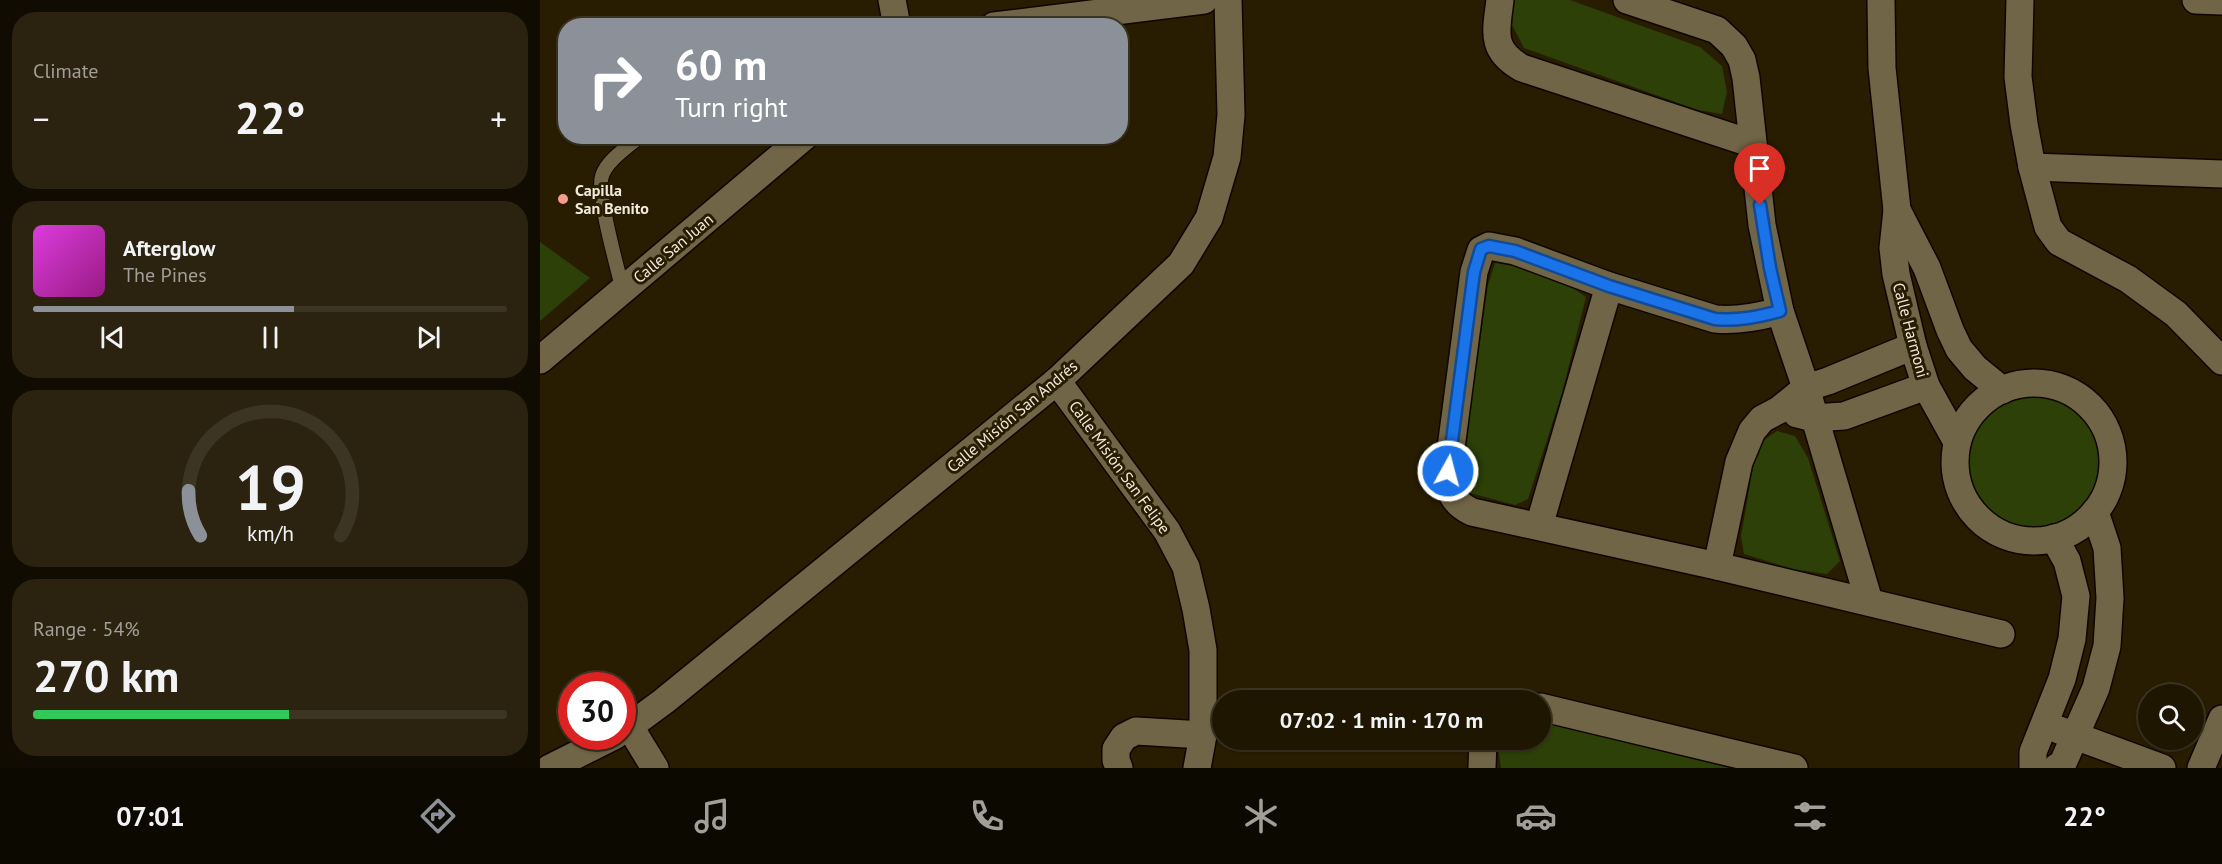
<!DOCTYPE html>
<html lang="en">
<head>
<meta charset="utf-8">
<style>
  body { margin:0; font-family:"PT Sans",sans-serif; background:#2b2310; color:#f1f3f6; height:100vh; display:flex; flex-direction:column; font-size:22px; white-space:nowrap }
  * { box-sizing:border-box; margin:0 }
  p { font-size:20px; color:#a19f99 }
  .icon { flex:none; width:33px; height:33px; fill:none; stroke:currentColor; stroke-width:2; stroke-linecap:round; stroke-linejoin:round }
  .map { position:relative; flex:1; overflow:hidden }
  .details { display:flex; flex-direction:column; gap:12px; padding:12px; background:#100c01; width:540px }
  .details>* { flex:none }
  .top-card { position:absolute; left:18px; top:18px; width:570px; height:126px; border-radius:24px; box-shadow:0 2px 4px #0004,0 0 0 2px #3c3523; background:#8c9099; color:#fff; overflow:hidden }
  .buttons { position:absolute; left:1598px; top:684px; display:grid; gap:12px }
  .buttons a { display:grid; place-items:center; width:66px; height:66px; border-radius:50%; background:#1e1601; box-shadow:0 2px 4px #0004,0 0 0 2px #3c3523; font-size:30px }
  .speed { position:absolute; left:18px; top:672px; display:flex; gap:12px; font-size:30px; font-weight:700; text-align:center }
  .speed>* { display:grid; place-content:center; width:78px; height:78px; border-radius:50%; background:#1e1601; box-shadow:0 2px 4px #0004,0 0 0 2px #3c3523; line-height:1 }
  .speed .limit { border:9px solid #d22; background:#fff; color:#111 }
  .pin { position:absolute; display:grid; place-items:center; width:51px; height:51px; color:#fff; margin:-62px -26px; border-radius:50% 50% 50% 0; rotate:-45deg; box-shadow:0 0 6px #0007 }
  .pin .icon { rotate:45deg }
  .me { position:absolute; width:66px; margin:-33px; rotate:7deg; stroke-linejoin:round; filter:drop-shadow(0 0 4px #0008) }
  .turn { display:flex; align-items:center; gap:21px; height:126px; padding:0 18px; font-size:27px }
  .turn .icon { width:78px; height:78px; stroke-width:2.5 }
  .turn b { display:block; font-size:42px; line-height:51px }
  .big { font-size:45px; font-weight:800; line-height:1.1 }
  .details .tile { flex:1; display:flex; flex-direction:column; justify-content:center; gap:9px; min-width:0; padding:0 21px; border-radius:24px; background:#2b2310 }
  .details .dial { align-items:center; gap:0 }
  .dial svg { height:156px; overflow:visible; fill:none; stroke:#3c3523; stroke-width:7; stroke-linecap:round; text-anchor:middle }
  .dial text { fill:#f1f3f6; stroke:none }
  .song { display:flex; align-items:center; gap:18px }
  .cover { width:72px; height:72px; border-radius:9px; background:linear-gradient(135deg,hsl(300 70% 55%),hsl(310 70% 35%)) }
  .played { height:6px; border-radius:3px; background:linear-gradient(90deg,#8c9099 55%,#3c3523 55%) }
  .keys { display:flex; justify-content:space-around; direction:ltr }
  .heat { display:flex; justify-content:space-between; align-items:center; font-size:33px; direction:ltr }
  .charge { height:9px; border-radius:4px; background:linear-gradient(90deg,#34c759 54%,#3c3523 0) }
  .trip { position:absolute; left:672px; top:690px; width:339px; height:60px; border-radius:30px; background:#1e1601; box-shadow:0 2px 4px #0004,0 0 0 2px #3c3523; font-weight:800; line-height:60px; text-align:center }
  .dock { display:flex; height:96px; justify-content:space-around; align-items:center; background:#0c0900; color:#a19f99 }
  .dock .icon { width:42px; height:42px }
  .dock .active { color:#8c9099 }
  .dock b { font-size:27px; color:#f1f3f6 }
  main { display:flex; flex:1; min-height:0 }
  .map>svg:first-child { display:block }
</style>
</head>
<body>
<main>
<section class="details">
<div class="tile"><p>Climate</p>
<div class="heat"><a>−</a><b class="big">22°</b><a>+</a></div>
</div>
<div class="tile">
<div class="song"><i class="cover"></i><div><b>Afterglow</b><p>The Pines</p></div></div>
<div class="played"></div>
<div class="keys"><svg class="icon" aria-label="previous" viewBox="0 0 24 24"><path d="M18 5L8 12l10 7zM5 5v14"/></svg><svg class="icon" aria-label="pause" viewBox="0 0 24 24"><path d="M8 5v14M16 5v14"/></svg><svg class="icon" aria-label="next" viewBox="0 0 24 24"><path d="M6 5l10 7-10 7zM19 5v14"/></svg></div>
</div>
<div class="tile dial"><svg viewBox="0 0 100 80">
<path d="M14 69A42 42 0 1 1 86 69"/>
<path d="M14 69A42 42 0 0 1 8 46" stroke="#8c9099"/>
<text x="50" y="56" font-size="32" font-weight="700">19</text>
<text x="50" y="72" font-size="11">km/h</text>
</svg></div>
<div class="tile"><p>Range · 54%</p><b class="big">270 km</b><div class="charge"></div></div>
</section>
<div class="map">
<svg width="1682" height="768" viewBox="0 0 1682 768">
  <rect width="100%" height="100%" fill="#281d01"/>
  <g fill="#2c4007">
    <polygon points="974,0 1030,0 1160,47 1182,66 1187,92 1182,114 1158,110 984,48 972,25"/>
    <polygon points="0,242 50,278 0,321"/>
    <path d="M 955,263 C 992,268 1016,275 1046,297 L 1022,393 L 988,499 L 975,505 L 930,493 L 921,473 L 948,285 Z"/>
    <circle cx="1497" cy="460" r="68"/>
    <polygon points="1237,431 1255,436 1268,458 1300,561 1287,574 1253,569 1204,554 1201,536 1217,445"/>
    <polygon points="1001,719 1201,768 961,768 957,740 1000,740"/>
  </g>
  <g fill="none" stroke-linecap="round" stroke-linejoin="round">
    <g stroke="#100600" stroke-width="16">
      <path id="service" d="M 83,291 C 78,270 56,193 62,176 C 67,160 88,147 100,136"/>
    </g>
    <g stroke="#100600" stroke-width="30">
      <g id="minor">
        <polyline points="352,0 357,26"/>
        <path d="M 960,0 C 956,32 950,50 982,68 L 1213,144"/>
        <polyline points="1087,0 1177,30 1194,46 1202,60 1206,78 1222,225 1240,311 1266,388 1329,601"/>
        <polyline points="1341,0 1342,68 1357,210 1353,248 1356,274 1373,346 1386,386 1417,442"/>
        <polyline points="1480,0 1478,77 1484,124 1492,167 1508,227 1519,242 1588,279 1636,314 1682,361"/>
        <polyline points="1656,0 1682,1"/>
        <polyline points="454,26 664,0"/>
        <polyline points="1492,167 1682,174"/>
        <polyline points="1357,210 1387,268 1410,330 1419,349 1435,368 1462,390"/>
        <path d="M 1240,311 C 1218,317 1198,321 1175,319 L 1069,286 L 975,251 L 949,246 L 941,250 L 934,272 L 908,471 C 909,492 913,503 932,512 L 1177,566 L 1461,634"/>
        <polyline points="0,360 265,136"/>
        <polyline points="517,381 627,531 646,567 656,609 663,650 663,735 657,768"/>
        <circle cx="1494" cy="462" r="79"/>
        <polyline points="1257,414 1273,418 1304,416 1386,386"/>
        <polyline points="999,526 1069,286"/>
        <polyline points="1177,566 1199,462 1212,431 1222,419 1239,410 1266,388 1288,381 1373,346"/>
        <polyline points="1000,707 1254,768"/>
        <polyline points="90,727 115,768"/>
        <polyline points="1519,730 1622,768"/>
        <polyline points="82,732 124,701 517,381 641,264 669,218 687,157 691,115 688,0"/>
        <polyline points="10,768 74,736"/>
        <polyline points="579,768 576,760 576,749 584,737 596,731 663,735"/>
        <polyline points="942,768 943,740"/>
        <polyline points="1493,768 1493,752 1522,679 1532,639 1536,596 1527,561 1514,538"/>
        <polyline points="1516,768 1523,763 1556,688 1567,646 1570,598 1567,548 1555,512"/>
        <polyline points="1661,768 1682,719"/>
      </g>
    </g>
    <use href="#service" stroke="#716547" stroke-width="14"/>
    <use href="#minor" stroke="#716547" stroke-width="27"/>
  </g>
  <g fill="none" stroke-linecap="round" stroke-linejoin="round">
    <g stroke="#114b97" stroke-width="15">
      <path id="route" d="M 908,471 L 934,272 L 941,249 L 949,246 L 975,251 L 1069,286 L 1175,319 C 1198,321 1217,317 1240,311 L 1230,268 L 1220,205"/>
    </g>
    <use href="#route" stroke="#1a73e8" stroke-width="10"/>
  </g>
  <circle fill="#f49d8c" stroke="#281d01" stroke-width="2" cx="23" cy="199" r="6"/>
  <g text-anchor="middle" stroke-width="6" stroke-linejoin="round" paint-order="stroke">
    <g font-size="16" font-weight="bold" fill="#f1eada" stroke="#281d01" text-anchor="start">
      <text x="35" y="196">Capilla<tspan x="35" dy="18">San Benito</tspan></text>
    </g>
    <g font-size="16" fill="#f1eada" stroke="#281d01">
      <text transform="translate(133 248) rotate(-40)" y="6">Calle San Juan</text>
      <text transform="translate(1371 330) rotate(75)" y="6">Calle Harmoni</text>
      <text transform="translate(472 416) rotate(-40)" y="6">Calle Misión San Andrés</text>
      <text transform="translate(580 467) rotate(54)" y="6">Calle Misión San Felipe</text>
    </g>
  </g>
</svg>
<div class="buttons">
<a><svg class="icon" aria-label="search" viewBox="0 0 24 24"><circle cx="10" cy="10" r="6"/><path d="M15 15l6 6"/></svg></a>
</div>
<div class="speed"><div class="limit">30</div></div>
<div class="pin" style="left:1220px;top:205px;background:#d93025"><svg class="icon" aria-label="arrive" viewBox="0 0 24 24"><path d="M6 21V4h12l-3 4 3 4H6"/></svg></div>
<svg class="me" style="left:908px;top:471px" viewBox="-20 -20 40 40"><circle r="17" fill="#1a73e8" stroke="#fff" stroke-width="3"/><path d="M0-11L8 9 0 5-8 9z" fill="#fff"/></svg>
<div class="trip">07:02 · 1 min · 170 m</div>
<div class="top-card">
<div class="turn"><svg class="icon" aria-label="right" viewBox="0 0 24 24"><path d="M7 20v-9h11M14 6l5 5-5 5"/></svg><div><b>60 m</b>Turn right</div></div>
</div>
</div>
</main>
<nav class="dock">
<b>07:01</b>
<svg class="icon active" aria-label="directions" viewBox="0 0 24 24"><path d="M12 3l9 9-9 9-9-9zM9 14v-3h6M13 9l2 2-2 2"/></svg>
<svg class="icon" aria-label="music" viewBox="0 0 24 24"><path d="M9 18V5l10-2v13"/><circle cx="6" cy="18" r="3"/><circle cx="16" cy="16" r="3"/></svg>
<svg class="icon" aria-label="phone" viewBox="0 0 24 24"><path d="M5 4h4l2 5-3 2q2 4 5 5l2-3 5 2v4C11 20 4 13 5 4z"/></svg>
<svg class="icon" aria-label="climate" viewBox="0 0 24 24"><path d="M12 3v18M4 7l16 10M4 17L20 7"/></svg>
<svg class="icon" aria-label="car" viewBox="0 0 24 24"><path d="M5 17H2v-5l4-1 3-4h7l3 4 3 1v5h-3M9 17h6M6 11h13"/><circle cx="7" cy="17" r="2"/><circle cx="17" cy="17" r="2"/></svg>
<svg class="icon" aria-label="filters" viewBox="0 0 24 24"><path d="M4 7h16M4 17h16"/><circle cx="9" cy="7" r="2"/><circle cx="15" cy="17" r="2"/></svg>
<b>22°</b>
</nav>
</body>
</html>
